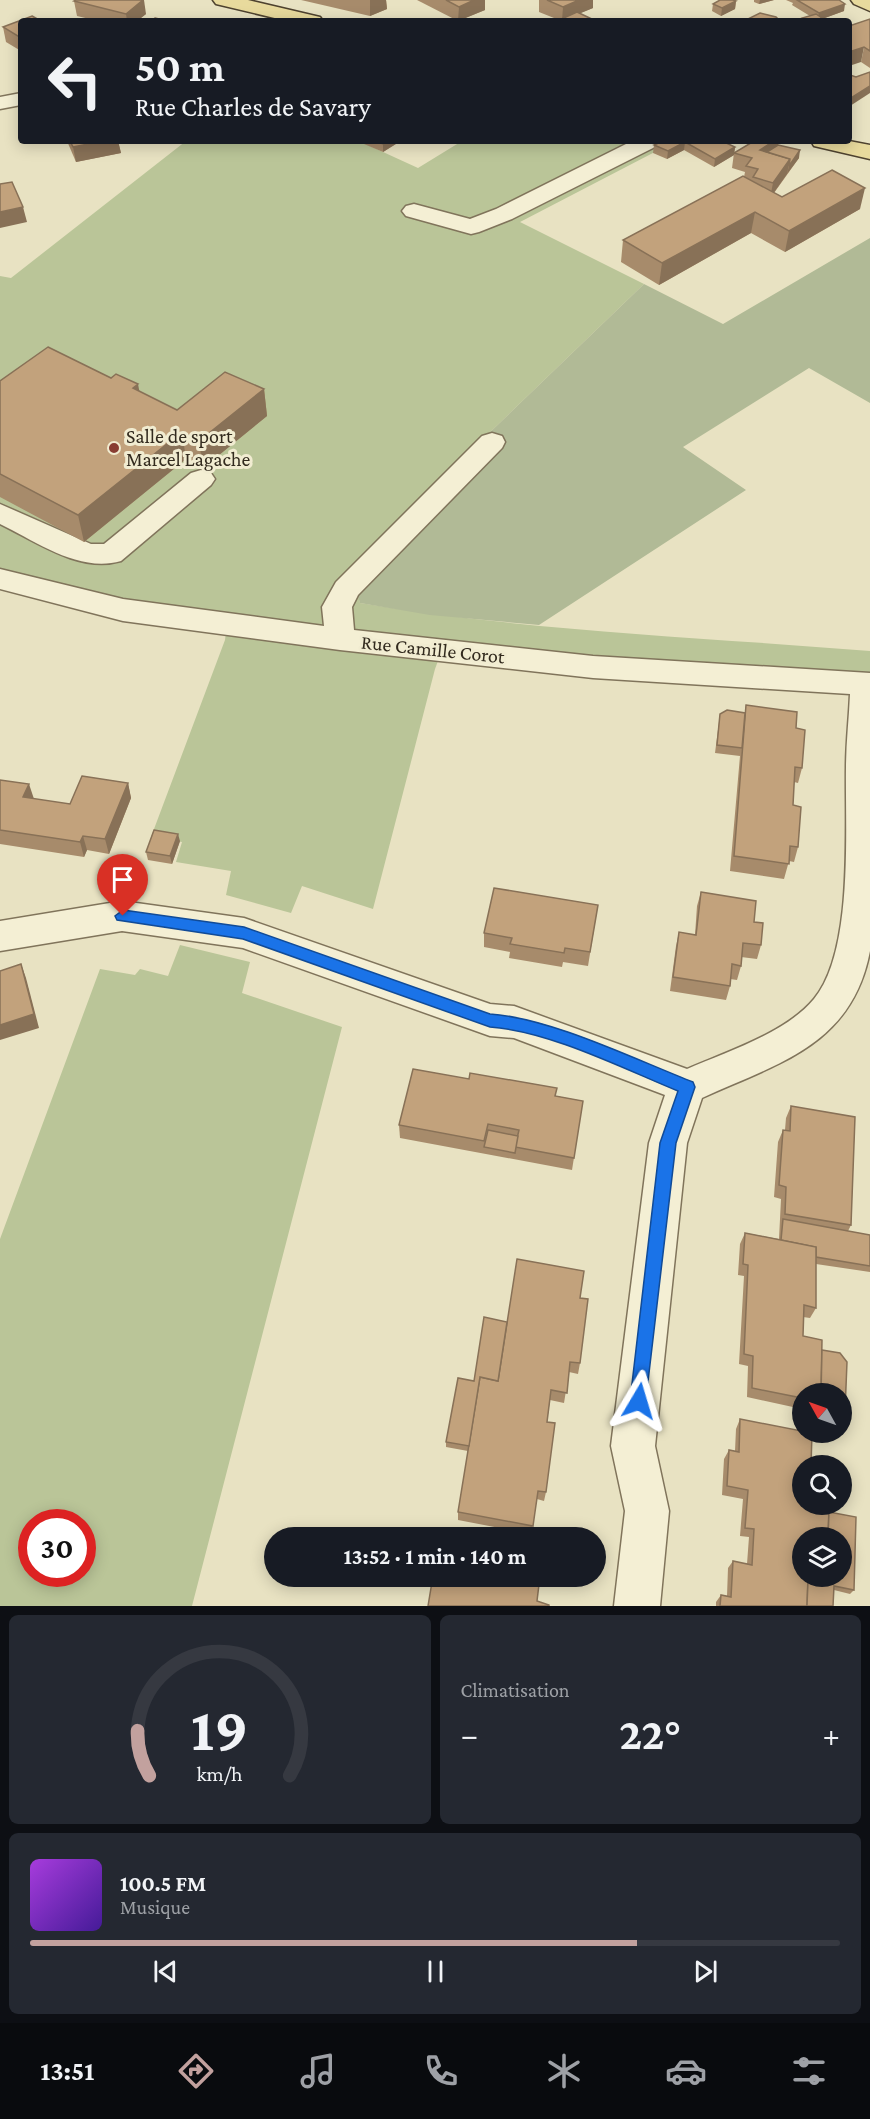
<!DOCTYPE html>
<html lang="fr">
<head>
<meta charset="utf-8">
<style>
  body { margin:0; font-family:"Crimson Pro",serif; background:#242831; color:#f1f3f6; height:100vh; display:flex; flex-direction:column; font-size:22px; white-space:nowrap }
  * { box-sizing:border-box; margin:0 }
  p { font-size:20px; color:#9ea1a6 }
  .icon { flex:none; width:33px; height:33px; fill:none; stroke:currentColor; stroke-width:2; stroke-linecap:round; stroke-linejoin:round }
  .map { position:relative; height:1606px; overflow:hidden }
  .details { display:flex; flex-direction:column; gap:9px; padding:9px; background:#0d0f14; flex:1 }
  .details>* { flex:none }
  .banner { position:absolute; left:18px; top:18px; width:834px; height:126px; border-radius:6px; box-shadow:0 3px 15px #0003; background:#171b24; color:#f1f3f6; overflow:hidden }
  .needle { width:39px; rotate:310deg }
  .buttons { position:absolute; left:792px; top:1383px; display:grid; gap:12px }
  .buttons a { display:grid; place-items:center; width:60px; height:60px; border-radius:50%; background:#171b24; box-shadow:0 3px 15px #0003; font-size:30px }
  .speed { position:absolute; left:18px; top:1509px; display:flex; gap:12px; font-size:30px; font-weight:700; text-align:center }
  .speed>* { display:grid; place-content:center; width:78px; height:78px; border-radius:50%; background:#171b24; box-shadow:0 3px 15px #0003; line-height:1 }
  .speed .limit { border:9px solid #d22; background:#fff; color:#111 }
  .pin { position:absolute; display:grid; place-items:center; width:51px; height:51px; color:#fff; margin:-62px -26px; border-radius:50% 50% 50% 0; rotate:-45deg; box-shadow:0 0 6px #0007 }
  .pin .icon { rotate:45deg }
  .me { position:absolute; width:66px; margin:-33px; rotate:7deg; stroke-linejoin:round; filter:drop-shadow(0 0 4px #0008) }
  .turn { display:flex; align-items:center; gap:21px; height:126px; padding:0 18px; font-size:27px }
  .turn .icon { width:78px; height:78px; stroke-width:2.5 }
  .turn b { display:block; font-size:42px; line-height:51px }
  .big { font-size:45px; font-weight:700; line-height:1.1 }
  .details .widget { flex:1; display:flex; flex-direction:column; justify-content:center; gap:9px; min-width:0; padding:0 21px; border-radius:9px; background:#242831 }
  .details .dial { align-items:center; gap:0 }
  .dial svg { height:156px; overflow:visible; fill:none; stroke:#363941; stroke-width:7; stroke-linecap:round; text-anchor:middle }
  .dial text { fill:#f1f3f6; stroke:none }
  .song { display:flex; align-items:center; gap:18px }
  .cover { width:72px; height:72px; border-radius:9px; background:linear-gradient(135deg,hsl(280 70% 55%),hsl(260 70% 35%)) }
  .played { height:6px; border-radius:3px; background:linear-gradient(90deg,#c2a19e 75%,#363941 75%) }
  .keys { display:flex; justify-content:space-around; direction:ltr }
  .heat { display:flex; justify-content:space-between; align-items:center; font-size:33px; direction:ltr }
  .details .tiles { flex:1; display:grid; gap:9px; grid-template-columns:1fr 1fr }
  .widget:last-child { grid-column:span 2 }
  .trip { position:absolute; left:264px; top:1527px; width:342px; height:60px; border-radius:30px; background:#171b24; box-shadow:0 3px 15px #0003; font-weight:700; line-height:60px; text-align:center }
  .menu { display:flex; height:96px; justify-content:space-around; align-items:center; background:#090b0e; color:#9ea1a6 }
  .menu .icon { width:42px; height:42px }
  .menu .current { color:#c2a19e }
  .menu b { font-size:27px; color:#f1f3f6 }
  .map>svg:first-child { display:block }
</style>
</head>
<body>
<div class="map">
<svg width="870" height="1606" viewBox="0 0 870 1606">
  <rect width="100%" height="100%" fill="#e8e2c2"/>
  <g fill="#bac598" fill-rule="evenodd">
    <path d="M 186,141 L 359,141 L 418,168 L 462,141 L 676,141 L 520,222 L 644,284 L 485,437 L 358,593 L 360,603 C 528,631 700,637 870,651 L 870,684 L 442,650 L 435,669 L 373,909 L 302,886 L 291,913 L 226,895 L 231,871 L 176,862 L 182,842 L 151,837 L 225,640 L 227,625 L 0,579 L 0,276 L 11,278 Z"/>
    <path d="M 180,945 L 250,962 L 242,993 L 342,1027 L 192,1606 L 0,1606 L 0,1239 L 100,969 L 135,975 L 140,969 L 168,976 ZM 32,1522 L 82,1522 L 82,1574 L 32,1574 Z"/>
  </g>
  <polygon fill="#b1ba96" points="870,238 870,403 809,368 683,447 746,490 539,625 430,615 360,603 357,593 485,437 644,284 723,324"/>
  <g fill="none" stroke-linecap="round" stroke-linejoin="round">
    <g stroke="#80745b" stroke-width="3">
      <g id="minor">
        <polygon points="21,93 21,105 0,109 0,97"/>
        <polygon points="632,141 660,141 657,146 512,219 479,232 471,234 406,216 402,211 406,206 414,204 470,219 496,209"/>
        <path d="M 492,433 L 502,436 L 505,442 L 502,448 L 358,595 L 352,607 L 354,630 L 593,656 L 870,673 L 870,951 C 852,1045 779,1063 702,1098 L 687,1143 L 655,1446 L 669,1511 L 660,1606 L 614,1606 L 625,1511 L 611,1446 L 649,1143 L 665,1095 L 514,1038 L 490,1036 L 243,948 L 122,931 L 0,951 L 0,921 L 122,901 L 244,918 L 490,1004 L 514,1006 L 687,1069 C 726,1052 786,1033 814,999 C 854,951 845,828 846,767 C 846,743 849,719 850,694 L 593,678 L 340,650 L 123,621 L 0,589 L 0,569 L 123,599 L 324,626 L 322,607 L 336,582 L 482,436 Z"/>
        <path d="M 201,470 L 211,473 L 215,479 L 211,485 L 121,561 C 79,573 37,542 0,524 L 0,504 L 91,544 L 104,544 L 191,473 Z"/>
      </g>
    </g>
    <g stroke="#4e422f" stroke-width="3">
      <g id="major">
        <polygon points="213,0 248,0 320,17 323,21 287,21 216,4"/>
        <polygon points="851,0 870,0 870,11 854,4"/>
        <polygon points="811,141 849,141 870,145 870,159 814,146"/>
      </g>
    </g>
    <use href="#minor" fill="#f4efd4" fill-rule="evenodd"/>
    <use href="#major" fill="#e8da9d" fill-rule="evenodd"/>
  </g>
  <g fill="#a78b6b">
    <polygon points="301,0 386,0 387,9 370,16"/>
    <polygon points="417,0 485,0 485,10 458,21"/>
    <polygon points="539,0 593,0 593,8 580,13 559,20 539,12"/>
    <polygon points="754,0 774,0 759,4 754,2"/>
    <polygon points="786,0 839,0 844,11 822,19 822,21 801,21 802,18 810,16 792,5 793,3"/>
    <polygon points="74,1 146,14 137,21 98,21 77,16"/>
    <polygon points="736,1 735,9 721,16 712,11 713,4"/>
    <polygon points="870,19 870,68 861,62"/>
    <polygon points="21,21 21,51 6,42 3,27"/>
    <polygon points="870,72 850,106 849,105 849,76 856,77"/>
    <polygon points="67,141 118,141 121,153 76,162"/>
    <polygon points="364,141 399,141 399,142 383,152 364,144"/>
    <polygon points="754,141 779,141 778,145 799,158 774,193 782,197 860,209 785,252 751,233 659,285 621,262 623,240 744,177 745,172 732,168 734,153"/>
    <polygon points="685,142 713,143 735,147 734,155 714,167 684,150 667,159 653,153 654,145"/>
    <polygon points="0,381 139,392 177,410 264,389 267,416 203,468 186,459 84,542 0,497"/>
    <polygon points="746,705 796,728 802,768 798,783 794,782 793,805 798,847 794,862 789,861 784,879 730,871 740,756 715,753 720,714 745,713"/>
    <polygon points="0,780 34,799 70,804 128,783 131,798 109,854 87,850 84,857 0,844"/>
    <polygon points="180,841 172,864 148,860 146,852"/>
    <polygon points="701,892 754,922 761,945 757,959 741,957 741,966 737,980 730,979 730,986 726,1000 670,991 676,946 679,932 695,935 697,906"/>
    <polygon points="598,905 588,966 563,962 562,967 509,958 510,952 484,947 484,933"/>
    <polygon points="556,1096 583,1101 572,1170 400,1138 399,1125"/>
    <polygon points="791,1106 855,1117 851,1225 848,1231 870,1235 870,1272 816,1264 816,1308 810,1318 803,1317 803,1336 822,1340 822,1350 840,1353 847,1362 845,1411 842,1416 842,1394 802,1394 802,1409 747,1397 748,1366 739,1364 744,1276 738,1275 740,1244 745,1233 779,1239 781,1199 774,1197 778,1142 783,1130 785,1130 786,1118"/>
    <polygon points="580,1298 580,1363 578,1374 569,1372 564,1403 550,1400 547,1422 546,1492 544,1501 537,1499 531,1534 458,1520 458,1512 468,1451 446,1447 446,1442 474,1381 507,1322"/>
    <polygon points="740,1419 802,1504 829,1512 854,1590 850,1594 834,1590 833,1606 716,1606 716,1602 721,1595 727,1596 728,1568 733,1561 747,1564 749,1537 740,1536 743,1499 722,1495 724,1459 729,1450 735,1451 736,1429"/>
  </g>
  <g fill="#887157">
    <polygon points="143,0 144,0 146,14 137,21 127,21 126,14"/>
    <polygon points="370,0 386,0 387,9 370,16"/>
    <polygon points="474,0 485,0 485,10 458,21 459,7"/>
    <polygon points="579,0 593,0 593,8 562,21 563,7"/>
    <polygon points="760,0 774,0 759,4"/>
    <polygon points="736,1 735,9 721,16 722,8"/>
    <polygon points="845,4 844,11 822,19 822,21 813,21 817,20 819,13"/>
    <polygon points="864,47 861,62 849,66 849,52"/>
    <polygon points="870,86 870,93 850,106 851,98"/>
    <polygon points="103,141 118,141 121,153 76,162 73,147"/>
    <polygon points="387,141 399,142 383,152 383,144"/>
    <polygon points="774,141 779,141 776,153 766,160 760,150"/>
    <polygon points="685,142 684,150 667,159 668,151"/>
    <polygon points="735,147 734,155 714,167 715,159"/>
    <polygon points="800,150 799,158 787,174 789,166"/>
    <polygon points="790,159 787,174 770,198 773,183"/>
    <polygon points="865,188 860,209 785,252 789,231"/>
    <polygon points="23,207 27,222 0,228 0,212"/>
    <polygon points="755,212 751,233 659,285 662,263"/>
    <polygon points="138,384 143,411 133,388"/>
    <polygon points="264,389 267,416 203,468 199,441"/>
    <polygon points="182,432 186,459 84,542 78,515"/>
    <polygon points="128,783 131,798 109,854 105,839"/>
    <polygon points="29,784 34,799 23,797"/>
    <polygon points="178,834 180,841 172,864 170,856"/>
    <polygon points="83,836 87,850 84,857 80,842"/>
    <polygon points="21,964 26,978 39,1028 0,1040 0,1025"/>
  </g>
  <g fill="#c2a27c" stroke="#887157" stroke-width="1.5">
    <polygon points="76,0 143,0 126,14 74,1"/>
    <polygon points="446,0 474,0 459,7"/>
    <polygon points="547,0 579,0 563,7"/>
    <polygon points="720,0 733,0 736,1 722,8 713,4"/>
    <polygon points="797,0 839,0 845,4 819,13"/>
    <polygon points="577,12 596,21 557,21"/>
    <polygon points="760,13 776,17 780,21 744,21"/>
    <polygon points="816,14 822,18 813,21 805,21 802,18"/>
    <polygon points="32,16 41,21 21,21 21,38 3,27"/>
    <polygon points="155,18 167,21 151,21"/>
    <polygon points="870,19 870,51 864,47 849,52 849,26"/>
    <polygon points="870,72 870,86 851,98 849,97 850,75 856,77"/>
    <polygon points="70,141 103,141 73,147"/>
    <polygon points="376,141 387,141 383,144"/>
    <polygon points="663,141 683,141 685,142 668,151 654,145"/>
    <polygon points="686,141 709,141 713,143 717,141 722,141 735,147 715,159 685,142"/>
    <polygon points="754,141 774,141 760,150 790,159 773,183 753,177 758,169 746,166 752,158 734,153"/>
    <polygon points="778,145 800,150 789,166 790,159 767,152"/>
    <polygon points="832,170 865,188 789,231 755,212 662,263 623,240 743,176 782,197"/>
    <polygon points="12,182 23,207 0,212 0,184"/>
    <polygon points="48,347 111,378 116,374 138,384 133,388 177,410 225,372 264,389 199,441 182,432 78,515 0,474 0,381"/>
    <polygon points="746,705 797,712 796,728 805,730 802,768 795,767 793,805 801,807 798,847 790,846 789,864 734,856"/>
    <polygon points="727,710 745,713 742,748 717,745 720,714"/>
    <polygon points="82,776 128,783 105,839 83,836 80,842 0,830 0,780 29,784 23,797 70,804"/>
    <polygon points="154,830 178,834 170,856 146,852"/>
    <polygon points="494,888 598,905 590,952 565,948 564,953 510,944 512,938 484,933"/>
    <polygon points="701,892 756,901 754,922 763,923 761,945 743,943 741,966 732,964 730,986 673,977 679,932 696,935"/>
    <polygon points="21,964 34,1014 0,1025 0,971"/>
    <polygon points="413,1069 469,1079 470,1073 557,1088 555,1096 583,1101 574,1158 515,1147 519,1130 488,1124 484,1141 399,1125"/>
    <polygon points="791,1106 855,1117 851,1225 785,1214 786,1187 779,1185 783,1130 790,1131"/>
    <polygon points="488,1130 518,1136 515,1153 484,1147"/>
    <polygon points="783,1219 870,1235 870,1266 816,1257 816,1247 781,1240"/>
    <polygon points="745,1233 816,1247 816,1308 804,1305 803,1336 822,1340 821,1394 802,1394 802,1398 752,1388 753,1356 744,1354 748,1265 743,1264"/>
    <polygon points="517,1259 584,1271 580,1298 588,1299 580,1363 570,1362 567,1393 551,1390 547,1422 555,1423 546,1492 538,1491 533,1526 458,1512 480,1377 498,1381"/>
    <polygon points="484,1317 507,1322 498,1381 480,1377 469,1446 446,1442 458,1378 474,1381"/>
    <polygon points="822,1350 840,1353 847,1362 845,1411 842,1411 842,1394 821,1394"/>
    <polygon points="740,1419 802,1431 802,1432 812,1433 811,1466 802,1466 802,1504 816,1504 829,1507 828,1538 802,1538 802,1576 826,1576 826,1580 808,1577 807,1606 720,1606 721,1595 731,1597 733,1561 752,1565 754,1529 745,1528 748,1490 727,1486 729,1450 739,1452"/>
    <polygon points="829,1512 856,1517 854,1590 834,1586 833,1606 807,1606 808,1581 823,1583 826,1580 826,1576 842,1576 842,1538 828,1538"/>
    <polygon points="433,1576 540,1576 537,1601 549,1605 549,1606 428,1606"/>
  </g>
  <path fill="#1a73e8" stroke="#114b97" stroke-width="1.5" d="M 123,910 L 244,927 L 490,1014 C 551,1018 634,1059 693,1082 L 695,1087 L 676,1143 L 645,1407 L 639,1409 L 633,1407 L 630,1401 L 660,1143 L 678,1091 C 622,1068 549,1031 490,1027 L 243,939 L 117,920 L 115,916 Z"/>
  <circle fill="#883d32" stroke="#f1ecd1" stroke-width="2" cx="114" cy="448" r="6"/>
  <g text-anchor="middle" stroke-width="6" stroke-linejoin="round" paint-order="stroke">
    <g font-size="20" fill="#322a1e" stroke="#f1ecd1" text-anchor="start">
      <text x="126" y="443">Salle de sport<tspan x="126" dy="23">Marcel Lagache</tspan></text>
    </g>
    <g font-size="20" fill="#322a1e" stroke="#f1ecd1">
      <text transform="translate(433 649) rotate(6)" y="7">Rue Camille Corot</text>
    </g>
  </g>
</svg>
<div class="buttons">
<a><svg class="needle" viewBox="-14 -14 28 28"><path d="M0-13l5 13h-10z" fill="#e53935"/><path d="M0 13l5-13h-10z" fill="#9ea1a6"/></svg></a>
<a><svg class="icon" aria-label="search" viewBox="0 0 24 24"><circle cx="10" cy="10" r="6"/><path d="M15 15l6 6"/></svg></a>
<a><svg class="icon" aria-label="layers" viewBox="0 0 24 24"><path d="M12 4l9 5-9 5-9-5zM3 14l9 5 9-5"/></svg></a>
</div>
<div class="speed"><div class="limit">30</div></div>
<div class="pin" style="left:123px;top:916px;background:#d93025"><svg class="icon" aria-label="arrive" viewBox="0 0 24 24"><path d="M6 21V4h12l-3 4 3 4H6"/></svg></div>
<svg class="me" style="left:639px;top:1401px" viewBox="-20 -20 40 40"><path d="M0-17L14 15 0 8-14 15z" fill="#1a73e8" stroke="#fff" stroke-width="4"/></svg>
<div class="trip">13:52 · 1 min · 140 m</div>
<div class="banner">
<div class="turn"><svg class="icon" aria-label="left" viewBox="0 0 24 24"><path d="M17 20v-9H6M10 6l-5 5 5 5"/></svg><div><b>50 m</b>Rue Charles de Savary</div></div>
</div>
</div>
<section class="details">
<div class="tiles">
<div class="widget dial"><svg viewBox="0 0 100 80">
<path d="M14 69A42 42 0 1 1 86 69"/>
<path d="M14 69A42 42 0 0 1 8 46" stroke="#c2a19e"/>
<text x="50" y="56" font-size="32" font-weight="700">19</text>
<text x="50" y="72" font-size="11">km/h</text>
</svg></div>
<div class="widget"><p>Climatisation</p>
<div class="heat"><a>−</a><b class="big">22°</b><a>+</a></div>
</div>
<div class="widget">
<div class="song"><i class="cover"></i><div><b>100.5 FM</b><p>Musique</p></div></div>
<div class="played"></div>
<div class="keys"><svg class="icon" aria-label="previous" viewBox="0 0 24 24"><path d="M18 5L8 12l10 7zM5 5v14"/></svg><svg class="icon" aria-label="pause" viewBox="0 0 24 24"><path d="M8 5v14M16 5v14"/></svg><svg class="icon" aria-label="next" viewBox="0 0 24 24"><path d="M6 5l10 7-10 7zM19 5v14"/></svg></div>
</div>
</div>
</section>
<nav class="menu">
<b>13:51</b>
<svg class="icon current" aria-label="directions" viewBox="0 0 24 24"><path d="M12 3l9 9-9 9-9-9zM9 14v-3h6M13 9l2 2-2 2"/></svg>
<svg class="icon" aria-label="music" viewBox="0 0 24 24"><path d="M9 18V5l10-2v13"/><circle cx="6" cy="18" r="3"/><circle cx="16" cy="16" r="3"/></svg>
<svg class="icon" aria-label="phone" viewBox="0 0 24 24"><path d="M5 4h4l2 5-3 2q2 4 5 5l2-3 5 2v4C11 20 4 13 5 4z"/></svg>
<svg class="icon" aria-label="climate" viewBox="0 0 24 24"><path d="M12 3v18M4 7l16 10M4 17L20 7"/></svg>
<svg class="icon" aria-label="car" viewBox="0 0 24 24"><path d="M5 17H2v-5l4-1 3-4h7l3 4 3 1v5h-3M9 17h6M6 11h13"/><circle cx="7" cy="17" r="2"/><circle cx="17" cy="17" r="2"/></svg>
<svg class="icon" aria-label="filters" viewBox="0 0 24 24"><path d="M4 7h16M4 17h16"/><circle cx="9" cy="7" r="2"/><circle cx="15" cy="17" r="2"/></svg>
</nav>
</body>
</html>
